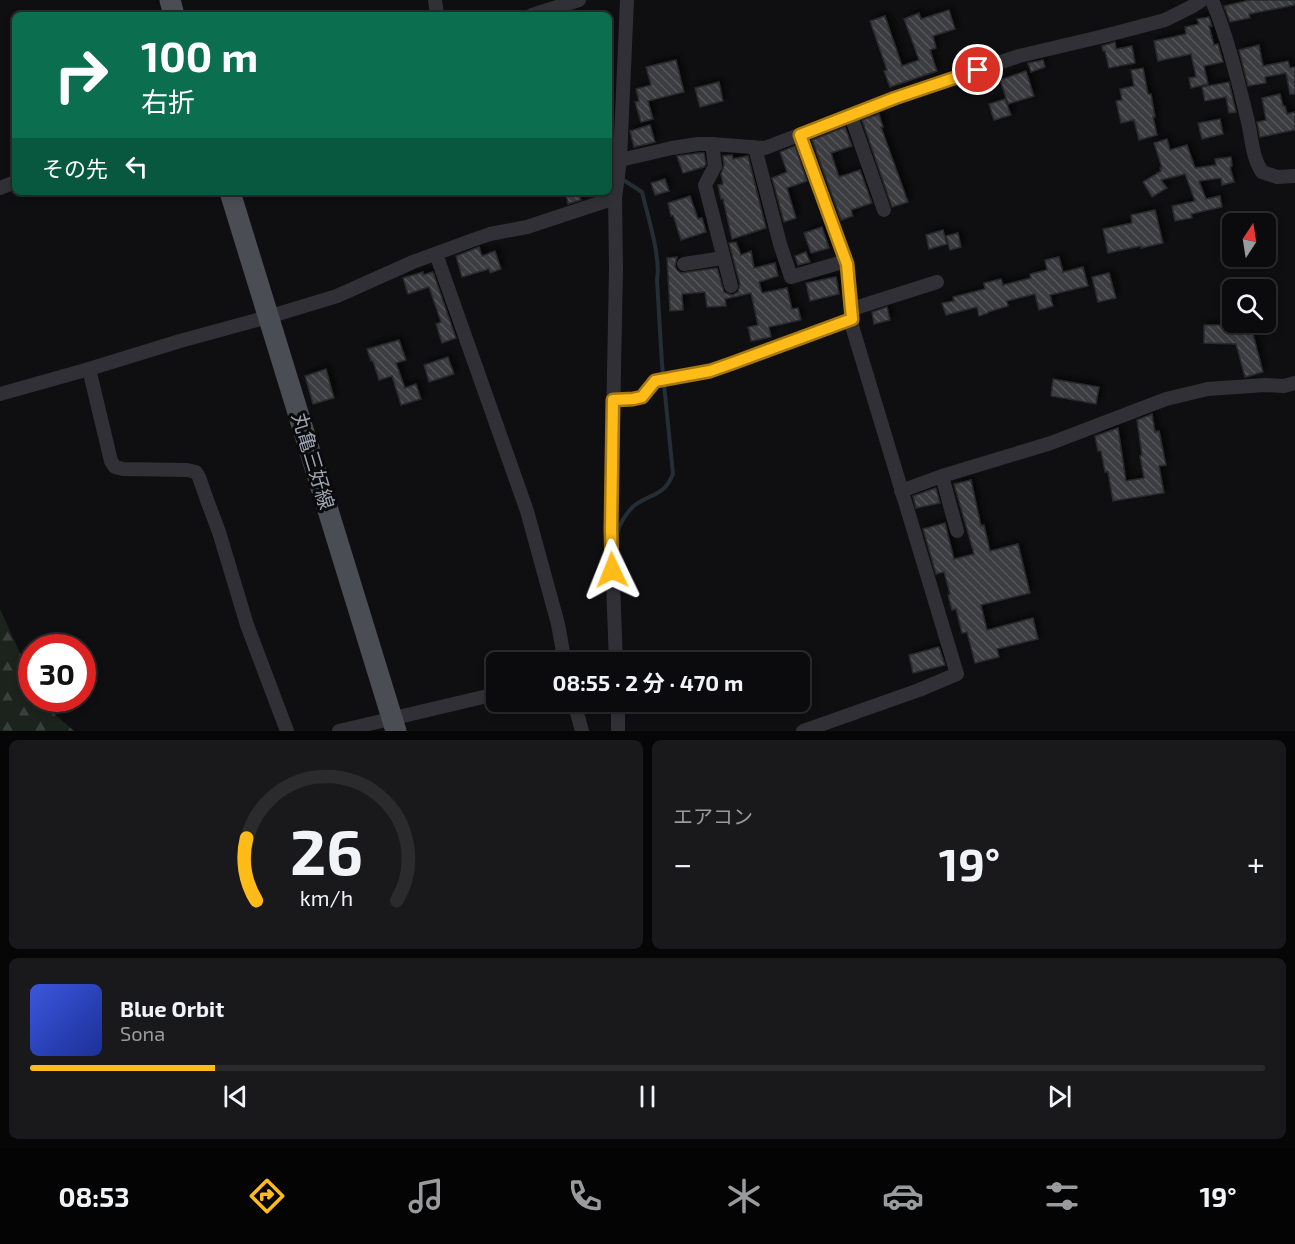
<!DOCTYPE html>
<html lang="ja">
<head>
<meta charset="utf-8">
<style>
  body { margin:0; font-family:"Exo 2","Noto Sans JP",sans-serif; background:#19191b; color:#f1f3f6; height:100vh; display:flex; flex-direction:column; font-size:22px; white-space:nowrap }
  * { box-sizing:border-box; margin:0 }
  p { font-size:20px; color:#9a9b9d }
  .icon { flex:none; width:33px; height:33px; fill:none; stroke:currentColor; stroke-width:2; stroke-linecap:round; stroke-linejoin:round }
  .map { position:relative; height:731px; overflow:hidden }
  .drawer { display:flex; flex-direction:column; gap:9px; padding:9px; background:#060607; flex:1 }
  .drawer>* { flex:none }
  .hud { position:absolute; left:12px; top:12px; width:600px; height:183px; border-radius:9px; box-shadow:0 3px 9px #0003,0 0 0 2px #2b2b2e; background:#0b6e4f; color:#fff; overflow:hidden }
  .needle { width:39px; rotate:12deg }
  .buttons { position:absolute; left:1222px; top:213px; display:grid; gap:12px }
  .buttons a { display:grid; place-items:center; width:54px; height:54px; border-radius:9px; background:#0b0b0d; box-shadow:0 3px 9px #0003,0 0 0 2px #2b2b2e; font-size:30px }
  .speed { position:absolute; left:18px; top:634px; display:flex; gap:12px; font-size:30px; font-weight:700; text-align:center }
  .speed>* { display:grid; place-content:center; width:78px; height:78px; border-radius:50%; background:#0b0b0d; box-shadow:0 3px 9px #0003,0 0 0 2px #2b2b2e; line-height:1 }
  .speed .limit { border:9px solid #d22; background:#fff; color:#111 }
  .pin { position:absolute; display:grid; place-items:center; width:51px; height:51px; color:#fff; margin:-26px; border:3px solid #fff; border-radius:50%; box-shadow:0 2px 6px #0007 }
  .me { position:absolute; width:66px; margin:-33px; rotate:358deg; stroke-linejoin:round; filter:drop-shadow(0 0 4px #0008) }
  .turn { display:flex; align-items:center; gap:21px; height:126px; padding:0 30px; font-size:27px }
  .turn .icon { width:78px; height:78px; stroke-width:2.5 }
  .turn b { display:block; font-size:42px; line-height:51px }
  .then { display:flex; align-items:center; height:57px; padding:0 30px; background:#0003; gap:12px; font-size:22px }
  .big { font-size:45px; font-weight:700; line-height:1.1 }
  .drawer .card { flex:1; display:flex; flex-direction:column; justify-content:center; gap:9px; min-width:0; padding:0 21px; border-radius:9px; background:#19191b }
  .drawer .dial { align-items:center; gap:0 }
  .dial svg { height:156px; overflow:visible; fill:none; stroke:#2b2b2e; stroke-width:7; stroke-linecap:round; text-anchor:middle }
  .dial text { fill:#f1f3f6; stroke:none }
  .song { display:flex; align-items:center; gap:18px }
  .cover { width:72px; height:72px; border-radius:9px; background:linear-gradient(135deg,hsl(230 70% 55%),hsl(230 70% 35%)) }
  .played { height:6px; border-radius:3px; background:linear-gradient(90deg,#ffbc18 15%,#2b2b2e 15%) }
  .keys { display:flex; justify-content:space-around; direction:ltr }
  .heat { display:flex; justify-content:space-between; align-items:center; font-size:33px; direction:ltr }
  .drawer .tiles { flex:1; display:grid; gap:9px; grid-template-columns:1fr 1fr }
  .card:last-child { grid-column:span 2 }
  .trip { position:absolute; left:486px; top:652px; width:324px; height:60px; border-radius:9px; background:#0b0b0d; box-shadow:0 3px 9px #0003,0 0 0 2px #2b2b2e; font-weight:700; line-height:60px; text-align:center }
  .menu { display:flex; height:96px; justify-content:space-around; align-items:center; background:#040405; color:#9a9b9d }
  .menu .icon { width:42px; height:42px }
  .menu .selected { color:#ffbc18 }
  .menu b { font-size:27px; color:#f1f3f6 }
  .map>svg:first-child { display:block }
</style>
</head>
<body>
<div class="map">
<svg width="1295" height="731" viewBox="0 0 1295 731">
  <defs>
    <pattern id="forest-firs" width="22" height="20" patternUnits="userSpaceOnUse" patternTransform="scale(1.5)"><rect width="22" height="20" fill="#1b231c"/><path d="M5 1l3.5 6h-7zM16 11l3.5 6h-7z" fill="#39403b"/></pattern>
    <pattern id="building-back-hatch" width="6" height="6" patternUnits="userSpaceOnUse" patternTransform="scale(1.5)"><rect width="6" height="6" fill="#3b3c41"/><path d="M-1 5l2 2M0 0l6 6M5-1l2 2" fill="none" stroke="#54555a"/></pattern>
    <filter id="shadow"><feDropShadow dx="3.5" dy="-3.5" stdDeviation="3" flood-color="#0009"/></filter>
  </defs>
  <rect width="100%" height="100%" fill="#0f0f11"/>
  <polygon fill="url(#forest-firs)" points="0,609 31,677 32,699 42,699 44,705 74,731 0,731"/>
  <g fill="none" stroke-linecap="round" stroke-linejoin="round">
    <path stroke="#252d35" stroke-width="4" d="M 617,534 C 619,524 629,508 638,503 C 656,492 664,495 673,474 L 662,364 L 657,280 C 661,257 648,217 642,192 L 622,179"/>
  </g>
  <g fill="url(#building-back-hatch)" stroke="#29292d" stroke-width="1.5" filter="url(#shadow)">
    <polygon points="1250,0 1295,0 1295,5 1249,14 1250,18 1230,22 1224,6"/>
    <polygon points="949,10 955,29 933,36 936,48 930,50 937,71 890,87 884,71 887,70 870,21 885,16 902,66 919,60 904,19 919,13 921,19"/>
    <polygon points="1209,17 1212,26 1209,26 1214,45 1218,44 1223,62 1204,66 1208,84 1191,88 1189,78 1196,77 1191,54 1158,61 1154,41 1186,34 1185,27 1199,24 1197,19"/>
    <polygon points="1115,42 1116,49 1132,46 1135,63 1109,68 1105,51 1103,51 1102,46"/>
    <polygon points="1259,45 1263,66 1288,61 1290,68 1295,67 1295,94 1290,94 1286,73 1265,77 1266,83 1248,86 1239,50"/>
    <polygon points="676,60 684,92 648,101 653,119 641,122 635,102 639,101 636,89 651,85 646,67"/>
    <polygon points="1043,60 1045,67 1031,72 1028,63"/>
    <polygon points="1143,68 1148,94 1151,94 1155,117 1153,117 1157,135 1139,140 1134,120 1121,123 1116,101 1122,100 1120,89 1134,86 1131,70"/>
    <polygon points="1026,71 1034,96 1008,104 1000,80"/>
    <polygon points="719,82 723,101 700,107 695,88"/>
    <polygon points="1229,82 1236,112 1229,113 1226,97 1205,101 1202,87"/>
    <polygon points="1280,94 1283,106 1285,106 1287,114 1295,112 1295,130 1260,137 1257,122 1266,120 1262,98"/>
    <polygon points="1005,99 1011,115 994,120 989,104"/>
    <polygon points="879,114 883,127 881,127 908,202 892,207 862,120"/>
    <polygon points="1220,119 1223,134 1202,139 1198,123"/>
    <polygon points="650,125 655,142 634,147 630,131"/>
    <polygon points="845,127 852,146 831,153 839,177 860,170 872,203 851,210 853,216 841,220 812,140"/>
    <polygon points="1167,139 1170,150 1187,145 1195,168 1216,165 1215,159 1231,157 1232,166 1230,167 1234,182 1222,185 1221,178 1199,181 1206,199 1220,196 1222,207 1191,214 1192,218 1175,221 1172,206 1195,201 1185,174 1161,180 1167,188 1152,197 1143,182 1161,171 1160,168 1162,168 1154,143"/>
    <polygon points="795,146 807,181 787,188 796,218 784,222 772,178 787,172 780,152"/>
    <polygon points="699,153 704,153 706,164 704,167 683,173 677,156"/>
    <polygon points="732,155 733,159 748,156 766,228 732,239 723,199 721,199 718,185 723,184 721,174 724,165 723,156"/>
    <polygon points="665,179 669,191 655,195 651,183"/>
    <polygon points="578,192 581,200 568,204 566,195"/>
    <polygon points="690,196 698,219 702,218 706,232 681,240 673,215 671,216 668,203"/>
    <polygon points="1155,210 1163,243 1141,248 1141,246 1108,253 1103,229 1132,223 1131,215"/>
    <polygon points="822,227 829,248 811,253 804,233"/>
    <polygon points="943,230 947,244 929,249 926,235"/>
    <polygon points="958,233 961,247 950,250 946,236"/>
    <polygon points="736,242 741,255 751,251 754,268 775,263 778,276 759,282 762,293 787,288 792,309 798,308 801,320 769,327 771,337 751,341 748,327 758,325 751,293 725,299 726,306 707,307 705,292 682,294 683,310 670,311 667,258 677,257 675,266 677,270 681,273 717,268 724,292 728,294 733,295 738,292 740,284 729,243"/>
    <polygon points="479,247 482,256 495,251 501,269 490,273 489,269 462,277 456,256"/>
    <polygon points="806,252 810,262 798,265 795,256"/>
    <polygon points="1059,257 1063,272 1083,267 1088,286 1050,295 1053,306 1039,310 1035,294 1007,301 1008,306 988,312 988,313 979,316 977,307 946,315 942,303 954,301 953,297 985,289 984,283 1001,279 1003,285 1031,278 1030,274 1047,270 1045,260"/>
    <polygon points="423,272 423,275 433,272 456,338 442,343 436,324 441,322 429,287 408,294 403,278"/>
    <polygon points="1109,273 1116,298 1098,302 1092,277"/>
    <polygon points="836,277 839,294 810,301 806,283"/>
    <polygon points="887,307 890,320 874,324 872,312"/>
    <polygon points="1250,323 1263,372 1245,377 1236,344 1204,343 1204,325 1241,325"/>
    <polygon points="399,340 406,360 396,363 405,388 416,384 421,399 401,405 392,376 379,380 373,361 371,361 367,349"/>
    <polygon points="448,357 454,374 429,382 424,365"/>
    <polygon points="326,369 334,398 313,404 305,376"/>
    <polygon points="1053,379 1099,387 1096,404 1051,396"/>
    <polygon points="1152,414 1155,432 1159,431 1166,465 1159,466 1164,493 1113,501 1108,472 1105,472 1101,451 1098,451 1095,436 1118,428 1126,481 1144,478 1140,456 1142,455 1137,420"/>
    <polygon points="971,480 981,526 984,525 990,551 1018,544 1030,593 981,605 987,630 1033,618 1038,639 997,649 999,657 975,663 967,632 962,633 956,609 952,610 948,595 950,594 944,572 936,574 923,529 945,523 954,559 974,554 954,484"/>
    <polygon points="936,488 940,503 916,508 913,496"/>
    <polygon points="939,647 945,665 913,673 909,655"/>
  </g>
  <g fill="none" stroke-linecap="round" stroke-linejoin="round">
    <g stroke="#303036" stroke-width="14">
      <polyline points="435,0 437,15"/>
      <path d="M 1212,0 C 1228,39 1238,81 1248,122 C 1252,139 1252,157 1262,172 L 1277,177 L 1295,176"/>
      <polyline points="532,15 579,0"/>
      <polyline points="851,116 884,210"/>
      <polyline points="800,135 847,264 852,309 852,326 957,674 919,690 803,731"/>
      <polyline points="712,144 715,166 705,185 731,286"/>
      <polyline points="755,148 780,244 791,277 846,261"/>
      <polyline points="620,160 672,148 698,144 712,144 765,148 895,98 1019,56 1104,36 1165,20 1191,7 1202,0"/>
      <polyline points="0,188 15,182"/>
      <polyline points="436,254 527,511 558,624 565,663"/>
      <polyline points="684,264 723,258"/>
      <polyline points="852,309 937,282"/>
      <polyline points="89,369 111,461 115,467 123,469 187,470 196,472 199,477 207,500 219,532 247,625 287,731"/>
      <polyline points="0,394 89,369 180,341 268,317 337,296 413,262 470,241 490,234 527,227 615,198"/>
      <polyline points="613,400 633,399 642,397 655,381 710,371 733,363 852,319"/>
      <polyline points="942,476 957,531"/>
      <polyline points="901,491 942,476 1051,443 1166,399 1208,389 1265,385 1284,386 1295,383"/>
      <polyline points="616,663 611,529 616,268 615,198 620,160 627,0"/>
      <polyline points="574,702 582,731"/>
      <polyline points="618,702 618,731"/>
      <polyline points="339,731 496,694"/>
    </g>
    <g stroke="#4b4d55" stroke-width="21">
      <polyline points="170,0 174,15"/>
      <polyline points="230,192 396,731"/>
    </g>
  </g>
  <g fill="none" stroke-linecap="round" stroke-linejoin="round">
    <g stroke="#a67a10" stroke-width="15">
      <polyline id="route" points="612,570 611,529 613,400 633,399 642,397 655,381 710,371 733,363 852,319 847,264 800,135 895,98 978,70"/>
    </g>
    <use href="#route" stroke="#ffbc18" stroke-width="10"/>
  </g>
  <g text-anchor="middle" stroke-width="6" stroke-linejoin="round" paint-order="stroke">
    <g font-size="20" fill="#9ea4b3" stroke="#0a0a0b">
      <text transform="translate(313 461) rotate(73)" y="7">丸亀三好線</text>
    </g>
  </g>
</svg>
<div class="buttons">
<a><svg class="needle" viewBox="-14 -14 28 28"><path d="M0-13l5 13h-10z" fill="#e53935"/><path d="M0 13l5-13h-10z" fill="#9a9b9d"/></svg></a>
<a><svg class="icon" aria-label="search" viewBox="0 0 24 24"><circle cx="10" cy="10" r="6"/><path d="M15 15l6 6"/></svg></a>
</div>
<div class="speed"><div class="limit">30</div></div>
<div class="pin" style="left:978px;top:70px;background:#d93025"><svg class="icon" aria-label="arrive" viewBox="0 0 24 24"><path d="M6 21V4h12l-3 4 3 4H6"/></svg></div>
<svg class="me" style="left:612px;top:570px" viewBox="-20 -20 40 40"><path d="M0-17L14 15 0 8-14 15z" fill="#ffbc18" stroke="#fff" stroke-width="4"/></svg>
<div class="trip">08:55 · 2 分 · 470 m</div>
<div class="hud">
<div class="turn"><svg class="icon" aria-label="right" viewBox="0 0 24 24"><path d="M7 20v-9h11M14 6l5 5-5 5"/></svg><div><b>100 m</b>右折</div></div>
<div class="then">その先<svg class="icon" aria-label="left" viewBox="0 0 24 24"><path d="M17 20v-9H6M10 6l-5 5 5 5"/></svg></div>
</div>
</div>
<section class="drawer">
<div class="tiles">
<div class="card dial"><svg viewBox="0 0 100 80">
<path d="M14 69A42 42 0 1 1 86 69"/>
<path d="M14 69A42 42 0 0 1 9 37" stroke="#ffbc18"/>
<text x="50" y="56" font-size="32" font-weight="700">26</text>
<text x="50" y="72" font-size="11">km/h</text>
</svg></div>
<div class="card"><p>エアコン</p>
<div class="heat"><a>−</a><b class="big">19°</b><a>+</a></div>
</div>
<div class="card">
<div class="song"><i class="cover"></i><div><b>Blue Orbit</b><p>Sona</p></div></div>
<div class="played"></div>
<div class="keys"><svg class="icon" aria-label="previous" viewBox="0 0 24 24"><path d="M18 5L8 12l10 7zM5 5v14"/></svg><svg class="icon" aria-label="pause" viewBox="0 0 24 24"><path d="M8 5v14M16 5v14"/></svg><svg class="icon" aria-label="next" viewBox="0 0 24 24"><path d="M6 5l10 7-10 7zM19 5v14"/></svg></div>
</div>
</div>
</section>
<nav class="menu">
<b>08:53</b>
<svg class="icon selected" aria-label="directions" viewBox="0 0 24 24"><path d="M12 3l9 9-9 9-9-9zM9 14v-3h6M13 9l2 2-2 2"/></svg>
<svg class="icon" aria-label="music" viewBox="0 0 24 24"><path d="M9 18V5l10-2v13"/><circle cx="6" cy="18" r="3"/><circle cx="16" cy="16" r="3"/></svg>
<svg class="icon" aria-label="phone" viewBox="0 0 24 24"><path d="M5 4h4l2 5-3 2q2 4 5 5l2-3 5 2v4C11 20 4 13 5 4z"/></svg>
<svg class="icon" aria-label="climate" viewBox="0 0 24 24"><path d="M12 3v18M4 7l16 10M4 17L20 7"/></svg>
<svg class="icon" aria-label="car" viewBox="0 0 24 24"><path d="M5 17H2v-5l4-1 3-4h7l3 4 3 1v5h-3M9 17h6M6 11h13"/><circle cx="7" cy="17" r="2"/><circle cx="17" cy="17" r="2"/></svg>
<svg class="icon" aria-label="filters" viewBox="0 0 24 24"><path d="M4 7h16M4 17h16"/><circle cx="9" cy="7" r="2"/><circle cx="15" cy="17" r="2"/></svg>
<b>19°</b>
</nav>
</body>
</html>
